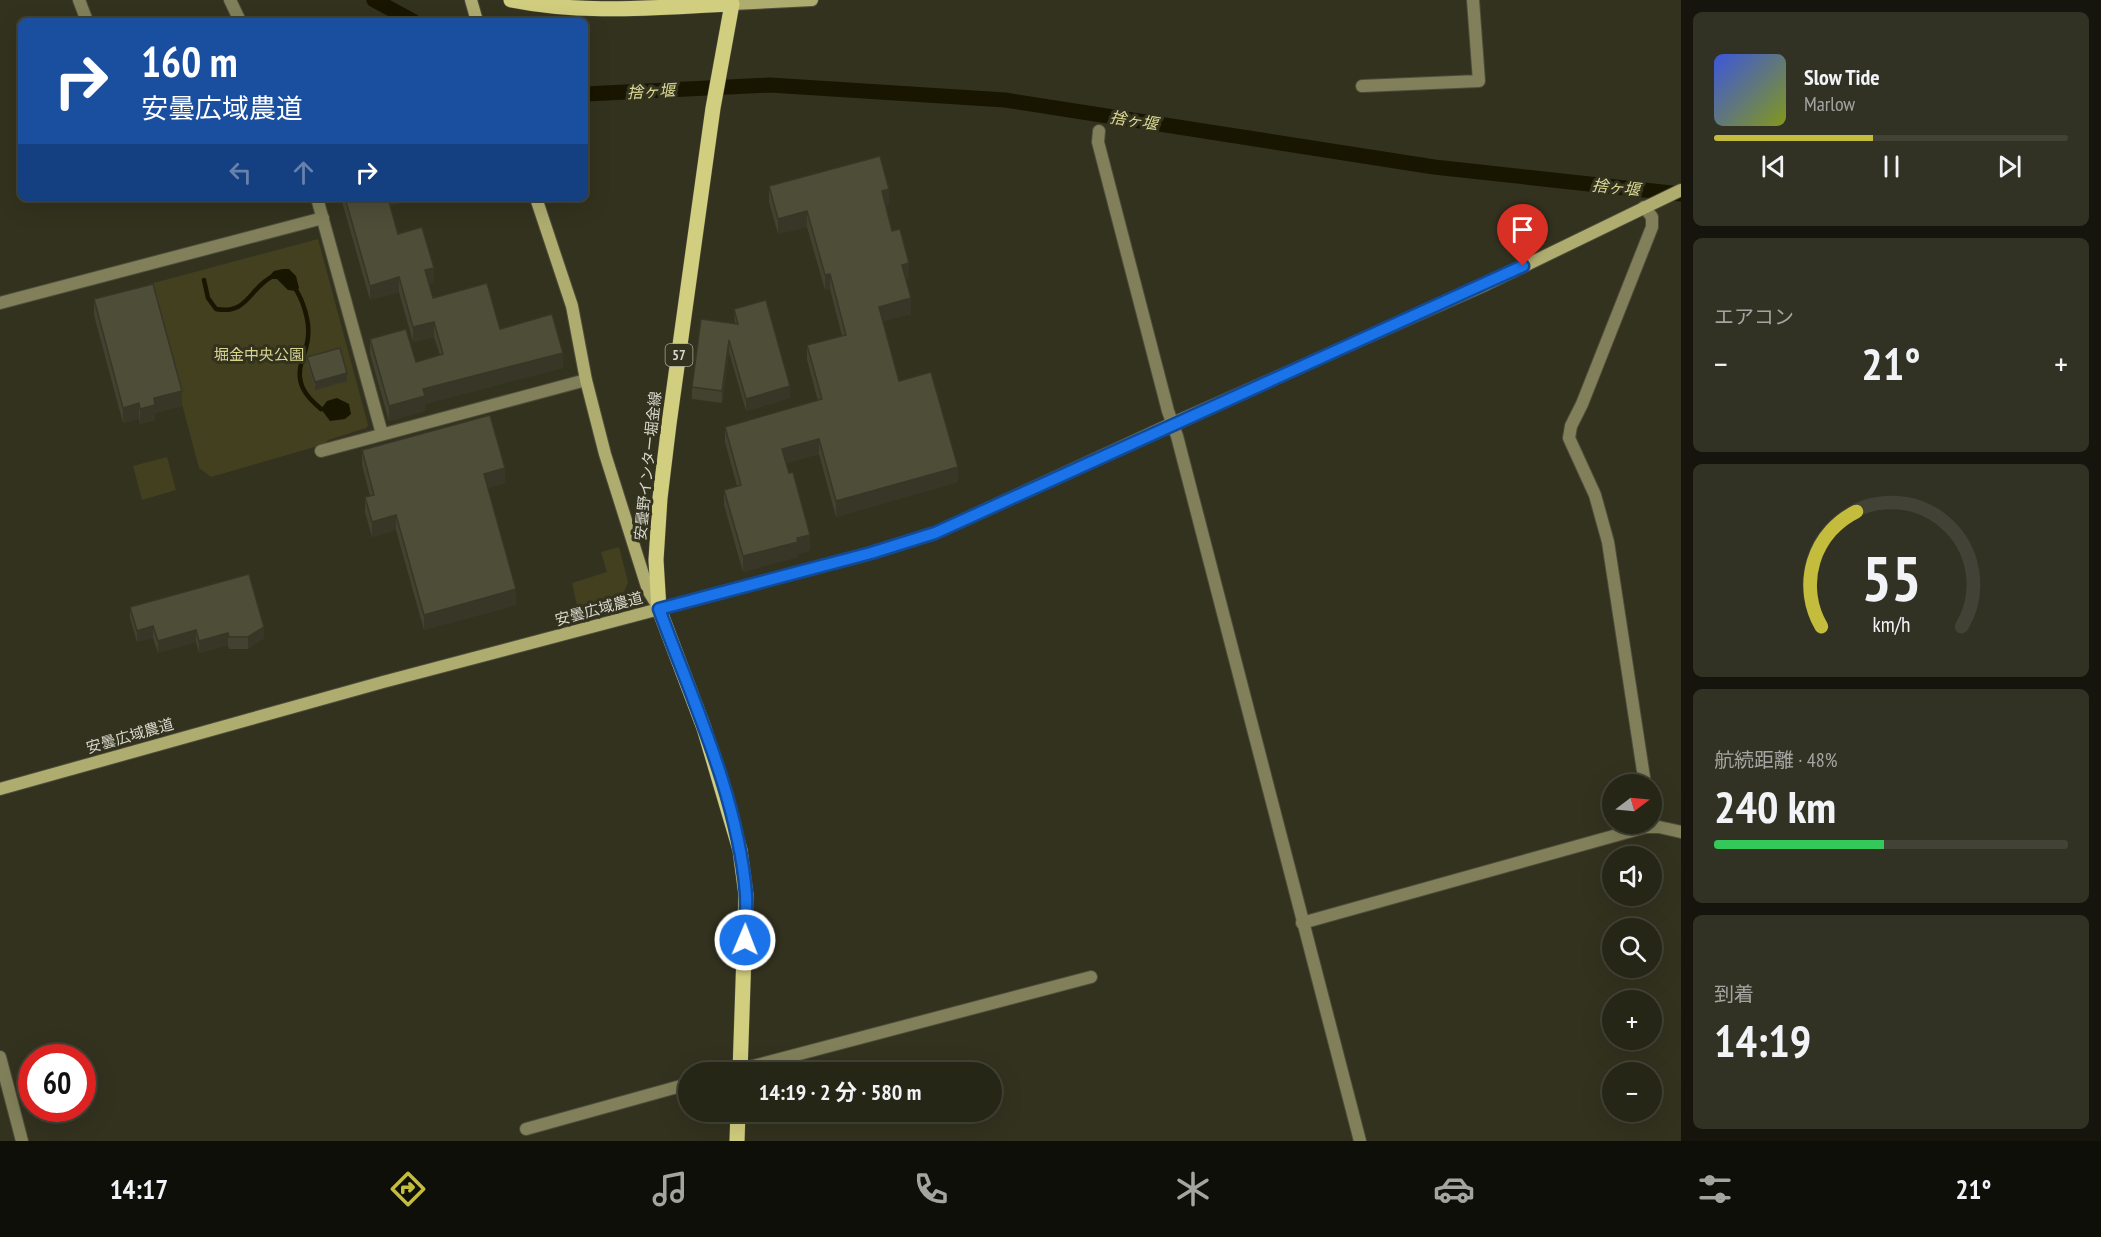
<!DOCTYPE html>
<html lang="ja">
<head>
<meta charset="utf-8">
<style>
  body { margin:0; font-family:"PT Sans Narrow","Noto Sans JP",sans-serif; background:#323224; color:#f1f3f6; height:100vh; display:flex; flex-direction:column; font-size:22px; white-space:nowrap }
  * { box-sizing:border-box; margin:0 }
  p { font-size:20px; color:#a4a5a1 }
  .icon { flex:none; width:33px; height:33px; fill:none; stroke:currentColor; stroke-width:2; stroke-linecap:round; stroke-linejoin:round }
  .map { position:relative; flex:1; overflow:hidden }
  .side { display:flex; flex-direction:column; gap:12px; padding:12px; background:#15150d; width:420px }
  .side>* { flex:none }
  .hud { position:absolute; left:18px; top:18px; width:570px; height:183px; border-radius:9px; box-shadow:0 6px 24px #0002,0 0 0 2px #424336; background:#1a4fa0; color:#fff; overflow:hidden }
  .needle { width:39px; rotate:74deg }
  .tools { position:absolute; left:1602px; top:774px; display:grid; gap:12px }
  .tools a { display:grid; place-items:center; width:60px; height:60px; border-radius:50%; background:#262617; box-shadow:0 6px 24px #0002,0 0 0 2px #424336; font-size:30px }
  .speed { position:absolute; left:18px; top:1044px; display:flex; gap:12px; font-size:30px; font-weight:700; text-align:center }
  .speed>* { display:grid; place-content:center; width:78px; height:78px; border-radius:50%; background:#262617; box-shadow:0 6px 24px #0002,0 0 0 2px #424336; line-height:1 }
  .speed .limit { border:9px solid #d22; background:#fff; color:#111 }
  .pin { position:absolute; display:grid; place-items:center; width:51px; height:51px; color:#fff; margin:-62px -26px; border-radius:50% 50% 50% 0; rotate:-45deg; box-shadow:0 0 6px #0007 }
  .pin .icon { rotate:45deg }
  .me { position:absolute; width:66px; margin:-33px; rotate:1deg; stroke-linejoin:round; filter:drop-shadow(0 0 4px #0008) }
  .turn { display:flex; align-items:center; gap:21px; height:126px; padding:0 24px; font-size:27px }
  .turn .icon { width:78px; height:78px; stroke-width:2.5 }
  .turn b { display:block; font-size:42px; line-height:51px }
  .lanes { display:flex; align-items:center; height:57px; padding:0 24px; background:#0003; justify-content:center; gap:30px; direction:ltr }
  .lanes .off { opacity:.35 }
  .big { font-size:45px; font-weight:700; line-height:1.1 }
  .side .widget { flex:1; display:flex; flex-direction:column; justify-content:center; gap:9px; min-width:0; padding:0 21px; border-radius:9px; background:#323224 }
  .side .dial { align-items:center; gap:0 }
  .dial svg { height:156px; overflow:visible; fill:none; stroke:#424336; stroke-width:7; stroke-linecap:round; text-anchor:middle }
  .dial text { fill:#f1f3f6; stroke:none }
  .song { display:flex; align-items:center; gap:18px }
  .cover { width:72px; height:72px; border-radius:9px; background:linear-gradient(135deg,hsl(230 70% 55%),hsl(70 70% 35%)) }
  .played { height:6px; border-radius:3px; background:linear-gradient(90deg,#c4bc3d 45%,#424336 45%) }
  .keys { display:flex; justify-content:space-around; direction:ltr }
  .heat { display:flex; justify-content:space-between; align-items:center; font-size:33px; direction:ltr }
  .charge { height:9px; border-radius:4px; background:linear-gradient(90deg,#34c759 48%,#424336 0) }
  .trip { position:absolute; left:678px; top:1062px; width:324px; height:60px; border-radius:30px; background:#262617; box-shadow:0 6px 24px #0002,0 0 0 2px #424336; font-weight:700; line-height:60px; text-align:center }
  .menu { display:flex; height:96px; justify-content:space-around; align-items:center; background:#0f0f09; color:#a4a5a1 }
  .menu .icon { width:42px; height:42px }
  .menu .current { color:#c4bc3d }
  .menu b { font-size:27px; color:#f1f3f6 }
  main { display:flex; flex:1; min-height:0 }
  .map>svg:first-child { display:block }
</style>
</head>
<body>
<main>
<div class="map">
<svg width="1681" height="1141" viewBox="0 0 1681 1141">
  <rect width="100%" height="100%" fill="#33321f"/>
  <g fill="#42401f">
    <polygon points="318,239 368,425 366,428 328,440 325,444 211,477 199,468 150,284"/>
    <polygon points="167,457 176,490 142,500 133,466"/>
    <polygon points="619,547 628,582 622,597 578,610 572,583 607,572 601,552"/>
  </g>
  <g fill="#181500">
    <polygon points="283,269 289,269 296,276 299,288 297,291 288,290 277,279 267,279 274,271"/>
    <polygon points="337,398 349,404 351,414 345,419 330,421 321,409 327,401"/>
  </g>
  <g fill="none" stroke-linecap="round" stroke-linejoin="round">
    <g stroke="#181500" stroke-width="4.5">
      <path d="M 204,280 L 208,298 L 216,309 C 248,315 249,288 273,276"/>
      <path d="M 294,287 C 303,299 310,322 308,337 C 307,353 296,366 301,383 C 304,394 313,402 321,409"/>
    </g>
    <g stroke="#181500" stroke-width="15">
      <polyline points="374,0 413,21"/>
      <polyline points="585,94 770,85 1005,100 1434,167 1681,194"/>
    </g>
    <g stroke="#4e4d3b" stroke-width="14">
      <g id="street">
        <polyline points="79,0 87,21"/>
        <polyline points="230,0 240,21"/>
        <polyline points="1362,86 1479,81 1473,0"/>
        <polyline points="1099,131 1098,142 1168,411 1177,436 1360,1141"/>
        <polyline points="317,198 382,434"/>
        <polyline points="1644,207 1652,217 1652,227 1582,404 1571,426 1569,438 1595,495 1608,542 1645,784"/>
        <polyline points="0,303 323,218"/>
        <polyline points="321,451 586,380"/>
        <polyline points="1302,923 1646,827 1659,827 1681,832"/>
        <polyline points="0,1057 22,1141"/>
        <polyline points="731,1072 1091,977"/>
        <polyline points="526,1129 688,1084"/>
      </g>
    </g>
    <g stroke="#4e4d3b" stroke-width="14">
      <g id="secondary">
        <polyline points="471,0 477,21"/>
        <polyline points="733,0 732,4 812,0"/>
        <polyline points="536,198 572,306 586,380 605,454 648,590 659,608"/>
        <polyline points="0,789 383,682 871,553 935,533 1173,423 1485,285 1681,190"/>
      </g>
    </g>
    <g stroke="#4e4d3b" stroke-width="16">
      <g id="primary">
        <path d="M 511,0 C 585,15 658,7 732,4 L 713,108 L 669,424 L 660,498 L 656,560 L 659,609 L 704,728 L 740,850 L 746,895 L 740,1072"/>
        <polyline points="737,1141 738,1112"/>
      </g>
    </g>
    <use href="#street" stroke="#81805a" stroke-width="12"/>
    <use href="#secondary" stroke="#afac70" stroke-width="12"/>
    <use href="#primary" stroke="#d2ce7f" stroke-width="15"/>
  </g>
  <g fill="#434230">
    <polygon points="769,186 889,205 886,206 892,231 909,278 906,279 911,314 883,321 899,381 958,482 836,517 819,454 786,463 810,550 798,554 798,557 743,572 724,505 724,490 737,486 725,442 725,427 818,401 807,360 807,345 842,336 830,289 825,290 807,227 778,234 769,202"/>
    <polygon points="341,198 405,198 405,202 390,206 398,234 434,283 429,284 433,298 500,329 563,368 425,404 425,411 389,421 370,354 370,339 416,362 440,355 434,337 413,342 399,292 370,300"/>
    <polygon points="94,299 182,406 155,413 155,420 140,424 139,419 123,423 94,315"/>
    <polygon points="734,309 790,398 746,411 729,352 722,403 692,399 692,387 735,324"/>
    <polygon points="307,357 347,381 315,390 307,365"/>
    <polygon points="362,450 505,483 488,488 516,605 424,630 396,530 372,537 365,512 365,497 370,496 362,465"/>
    <polygon points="130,607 264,638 248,649 229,649 228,645 199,653 196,642 158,653 153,638 137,642 130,618"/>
  </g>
  <g fill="#373627">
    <polygon points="889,189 889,205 882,207 882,191"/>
    <polygon points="386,198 405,198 405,202 386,207"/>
    <polygon points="807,211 807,227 778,234 778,219"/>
    <polygon points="909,263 909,278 902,280 902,265"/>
    <polygon points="434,268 434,283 425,285 425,270"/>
    <polygon points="830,274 830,289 825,290 825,275"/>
    <polygon points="399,277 399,292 370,300 370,286"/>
    <polygon points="911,298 911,314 879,322 879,307"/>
    <polygon points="434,322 434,337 413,342 413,327"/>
    <polygon points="729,340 729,352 722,403 722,391"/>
    <polygon points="563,353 563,368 425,404 425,411 389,421 389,406 423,389"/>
    <polygon points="347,373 347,381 315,390 315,382"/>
    <polygon points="790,386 790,398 746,411 746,399"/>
    <polygon points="182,391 182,406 155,413 155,420 140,424 140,409 154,398"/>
    <polygon points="139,403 139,419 123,423 123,408"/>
    <polygon points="819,439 819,454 782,464 782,449"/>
    <polygon points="958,467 958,482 836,517 836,501"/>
    <polygon points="505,468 505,483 484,489 484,474"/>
    <polygon points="396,515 396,530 372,537 372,522"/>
    <polygon points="810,535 810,550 798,554 798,557 743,572 743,556"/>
    <polygon points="516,589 516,605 424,630 424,615"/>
    <polygon points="153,626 153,638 137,642 137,631"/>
    <polygon points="264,627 264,638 248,649 248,637"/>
    <polygon points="196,630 196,642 158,653 158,641"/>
    <polygon points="228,633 228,645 199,653 199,641"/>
  </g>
  <g fill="#4e4d38" stroke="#373627" stroke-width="1.5">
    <polygon points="880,156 889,189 882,191 892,231 900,229 909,263 902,265 911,298 879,307 899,381 931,372 958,467 836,501 819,439 782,449 789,473 793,472 810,535 797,538 798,542 743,556 724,490 741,485 725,427 822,399 807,345 846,335 830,274 825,275 807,211 778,219 769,186"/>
    <polygon points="345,198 388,198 398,234 422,227 434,268 425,270 433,298 487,283 500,329 552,314 563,353 423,389 425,396 389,406 370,339 406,329 416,362 443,354 434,322 413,327 399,277 370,286"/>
    <polygon points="153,284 182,391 154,398 155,405 140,409 139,403 123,408 94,299"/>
    <polygon points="766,300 790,386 746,399 729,340 722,391 692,387 701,319 738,324 734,309"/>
    <polygon points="340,348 347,373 315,382 307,357"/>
    <polygon points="490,415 505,468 484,474 516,589 424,615 396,515 372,522 365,497 374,495 362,450"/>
    <polygon points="249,574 264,627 248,637 229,637 228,633 199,641 196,630 158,641 153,626 137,631 130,607"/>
  </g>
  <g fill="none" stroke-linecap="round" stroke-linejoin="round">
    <g stroke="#114b97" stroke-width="15">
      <path id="route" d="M 745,940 C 745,924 747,909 746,894 C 738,797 692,699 659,609 L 871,553 L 935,533 L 1523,266"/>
    </g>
    <use href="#route" stroke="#1a73e8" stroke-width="10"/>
  </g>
  <g text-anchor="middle" stroke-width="6" stroke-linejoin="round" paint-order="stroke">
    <rect fill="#33321f" stroke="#a7a698" stroke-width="1.5" x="665.5" y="344" width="27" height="22" rx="4.5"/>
    <g font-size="14" font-weight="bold" fill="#d9d8cc">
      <text x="679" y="360">57</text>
    </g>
    <g font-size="15" fill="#d8d590" stroke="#33321f">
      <text x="259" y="360">堀金中央公園</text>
    </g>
    <g font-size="15" fill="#d9d8cc" stroke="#33321f">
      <text transform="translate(648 466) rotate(-84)" y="5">安曇野インター堀金線</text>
      <text transform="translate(599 609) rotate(-15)" y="5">安曇広域農道</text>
      <text transform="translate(130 736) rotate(-16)" y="5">安曇広域農道</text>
    </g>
    <g font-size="16" font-style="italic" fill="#dbd893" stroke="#33321f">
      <text transform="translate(651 91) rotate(-3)" y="6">捨ヶ堰</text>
      <text transform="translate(1134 120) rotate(9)" y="6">捨ヶ堰</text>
      <text transform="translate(1616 187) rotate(6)" y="6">捨ヶ堰</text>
    </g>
  </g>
</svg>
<div class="tools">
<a><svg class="needle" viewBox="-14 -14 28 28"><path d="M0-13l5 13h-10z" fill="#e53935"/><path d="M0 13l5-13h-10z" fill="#a4a5a1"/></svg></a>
<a><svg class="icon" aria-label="sound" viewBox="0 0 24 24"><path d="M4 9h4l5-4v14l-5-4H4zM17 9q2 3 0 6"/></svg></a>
<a><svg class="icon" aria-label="search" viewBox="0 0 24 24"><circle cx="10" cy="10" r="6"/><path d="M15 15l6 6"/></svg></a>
<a>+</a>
<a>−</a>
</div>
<div class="speed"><div class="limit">60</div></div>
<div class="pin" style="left:1523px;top:266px;background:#d93025"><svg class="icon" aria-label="arrive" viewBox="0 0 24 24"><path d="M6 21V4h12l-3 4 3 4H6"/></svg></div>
<svg class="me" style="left:745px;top:940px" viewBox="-20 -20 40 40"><circle r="17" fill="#1a73e8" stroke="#fff" stroke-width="3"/><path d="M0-11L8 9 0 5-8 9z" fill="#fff"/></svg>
<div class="trip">14:19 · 2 分 · 580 m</div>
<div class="hud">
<div class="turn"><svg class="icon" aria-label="right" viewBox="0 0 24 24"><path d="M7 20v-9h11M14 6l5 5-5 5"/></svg><div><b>160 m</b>安曇広域農道</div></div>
<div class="lanes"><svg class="icon off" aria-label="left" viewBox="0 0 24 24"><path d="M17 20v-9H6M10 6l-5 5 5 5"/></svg><svg class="icon off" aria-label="ahead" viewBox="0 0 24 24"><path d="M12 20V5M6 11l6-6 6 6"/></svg><svg class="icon" aria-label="right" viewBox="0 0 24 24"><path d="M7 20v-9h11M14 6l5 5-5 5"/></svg></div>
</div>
</div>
<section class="side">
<div class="widget">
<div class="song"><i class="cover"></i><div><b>Slow Tide</b><p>Marlow</p></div></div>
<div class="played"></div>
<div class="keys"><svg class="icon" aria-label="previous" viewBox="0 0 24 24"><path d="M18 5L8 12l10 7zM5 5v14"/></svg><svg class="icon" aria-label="pause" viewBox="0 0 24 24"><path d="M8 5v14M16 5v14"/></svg><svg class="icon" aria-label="next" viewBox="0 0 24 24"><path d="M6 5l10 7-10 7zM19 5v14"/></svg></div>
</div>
<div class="widget"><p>エアコン</p>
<div class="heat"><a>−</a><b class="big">21°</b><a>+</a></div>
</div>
<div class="widget dial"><svg viewBox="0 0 100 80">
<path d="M14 69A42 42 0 1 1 86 69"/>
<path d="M14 69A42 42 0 0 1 32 10" stroke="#c4bc3d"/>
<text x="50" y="56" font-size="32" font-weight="700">55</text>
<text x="50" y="72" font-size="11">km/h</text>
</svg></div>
<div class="widget"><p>航続距離 · 48%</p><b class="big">240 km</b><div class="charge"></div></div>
<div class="widget"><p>到着</p><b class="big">14:19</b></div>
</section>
</main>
<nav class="menu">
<b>14:17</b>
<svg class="icon current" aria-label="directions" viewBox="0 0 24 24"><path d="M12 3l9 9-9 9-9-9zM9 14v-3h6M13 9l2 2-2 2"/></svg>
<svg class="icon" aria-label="music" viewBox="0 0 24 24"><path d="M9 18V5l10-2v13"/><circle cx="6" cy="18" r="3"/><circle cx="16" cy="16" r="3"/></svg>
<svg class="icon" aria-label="phone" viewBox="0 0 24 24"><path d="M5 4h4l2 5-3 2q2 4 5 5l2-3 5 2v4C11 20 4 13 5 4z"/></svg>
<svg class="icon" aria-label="climate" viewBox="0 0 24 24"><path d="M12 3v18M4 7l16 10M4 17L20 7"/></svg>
<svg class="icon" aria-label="car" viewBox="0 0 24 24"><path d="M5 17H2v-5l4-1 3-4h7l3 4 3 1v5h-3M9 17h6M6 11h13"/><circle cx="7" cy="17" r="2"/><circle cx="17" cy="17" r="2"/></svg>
<svg class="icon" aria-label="filters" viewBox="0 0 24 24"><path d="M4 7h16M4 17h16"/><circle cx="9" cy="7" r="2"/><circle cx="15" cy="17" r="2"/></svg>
<b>21°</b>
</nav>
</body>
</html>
